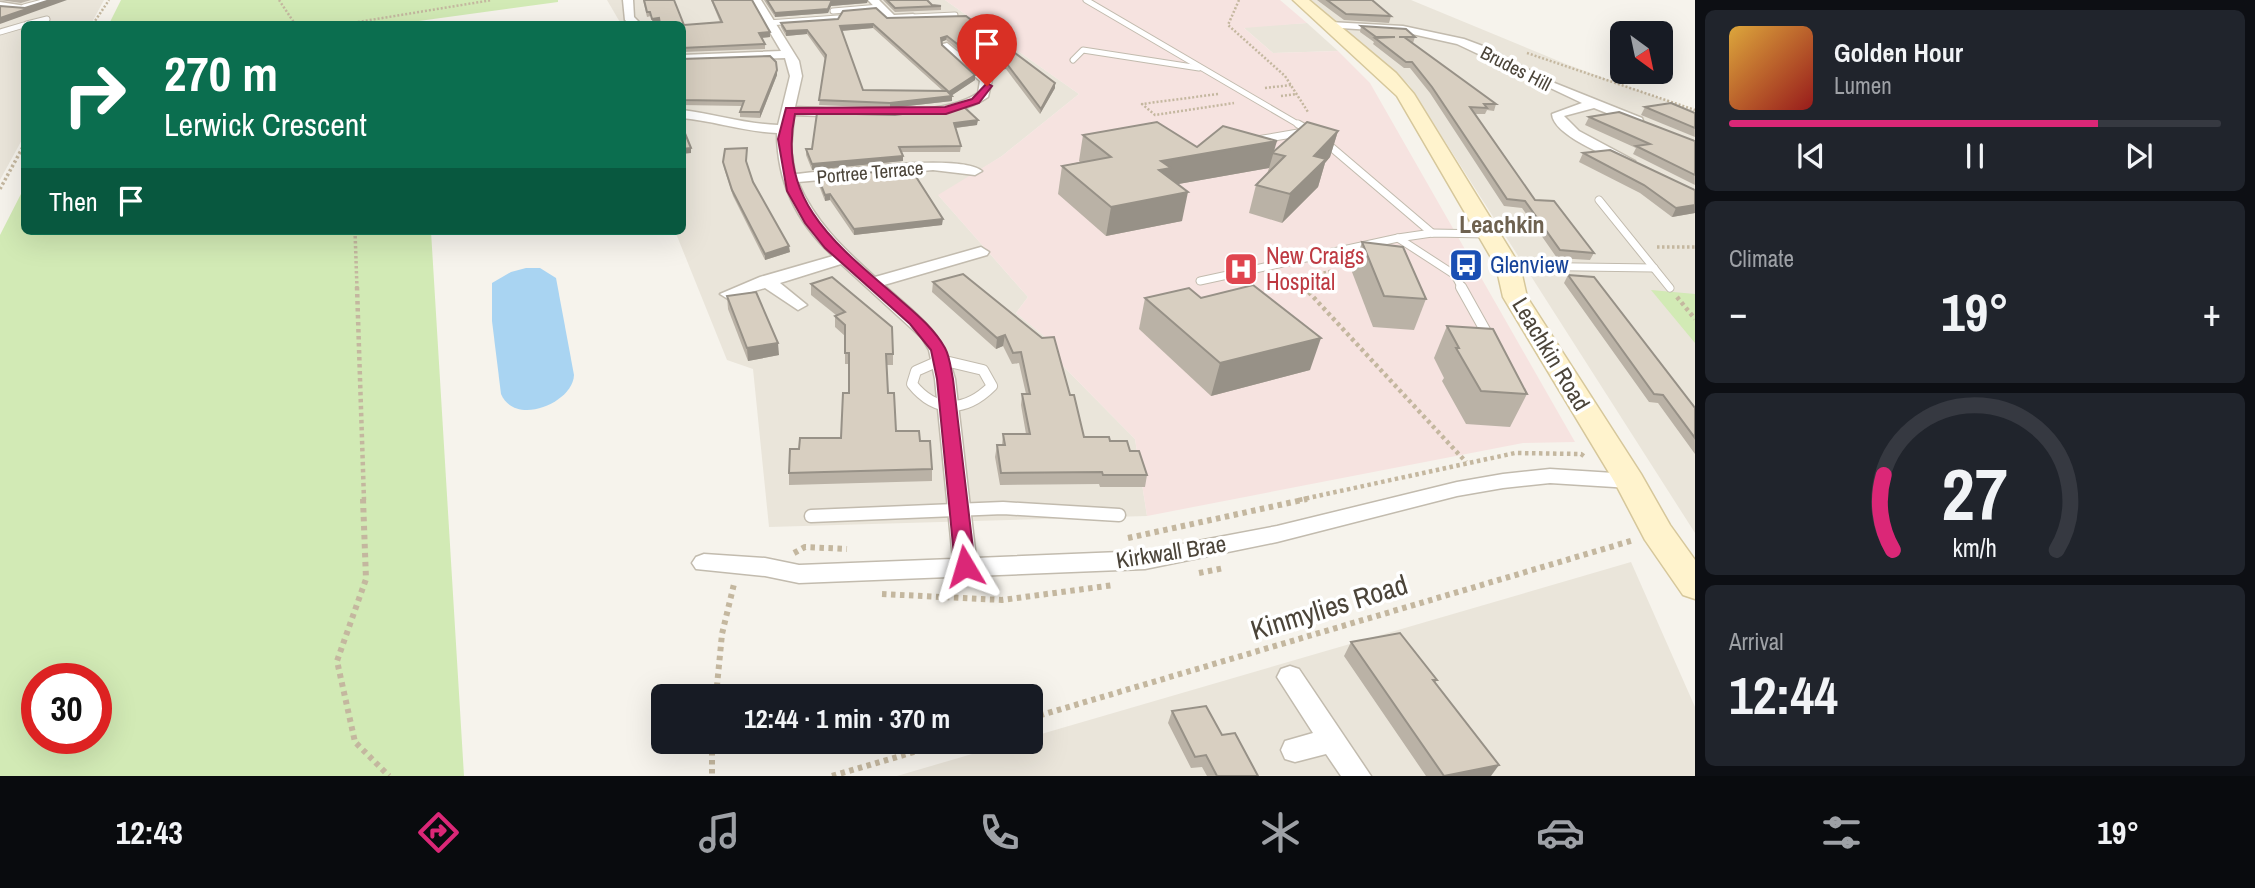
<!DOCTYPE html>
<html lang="en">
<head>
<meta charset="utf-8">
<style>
  body { margin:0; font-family:"Archivo Narrow",sans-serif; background:#20242c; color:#f1f3f6; height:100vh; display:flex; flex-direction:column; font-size:26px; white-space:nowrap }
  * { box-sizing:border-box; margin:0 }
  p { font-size:23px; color:#9ea1a6 }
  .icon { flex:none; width:38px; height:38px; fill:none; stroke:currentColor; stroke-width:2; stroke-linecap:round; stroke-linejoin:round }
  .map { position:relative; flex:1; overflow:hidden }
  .sheet { display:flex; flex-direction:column; gap:10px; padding:10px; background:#0d0f14; width:560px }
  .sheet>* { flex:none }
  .top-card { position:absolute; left:21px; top:21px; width:665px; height:214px; border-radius:10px; box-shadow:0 7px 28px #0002; background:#0b6e4f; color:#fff; overflow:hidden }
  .needle { width:46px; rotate:147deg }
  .fabs { position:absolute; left:1610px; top:21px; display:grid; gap:14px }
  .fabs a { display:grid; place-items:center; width:63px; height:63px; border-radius:10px; background:#171b24; box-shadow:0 7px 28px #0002; font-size:35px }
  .speed { position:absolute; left:21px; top:663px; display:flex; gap:14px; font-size:35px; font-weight:700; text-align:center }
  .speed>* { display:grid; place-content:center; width:91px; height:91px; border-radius:50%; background:#171b24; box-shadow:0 7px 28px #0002; line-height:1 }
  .speed .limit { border:10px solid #d22; background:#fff; color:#111 }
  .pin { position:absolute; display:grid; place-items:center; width:60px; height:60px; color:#fff; margin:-72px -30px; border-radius:50% 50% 50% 0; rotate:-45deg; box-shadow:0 0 7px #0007 }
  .pin .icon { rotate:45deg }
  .me { position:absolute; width:77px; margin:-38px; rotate:353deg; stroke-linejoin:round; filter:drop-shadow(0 0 5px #0008) }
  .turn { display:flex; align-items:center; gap:24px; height:147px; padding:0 28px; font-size:32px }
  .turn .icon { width:91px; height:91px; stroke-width:2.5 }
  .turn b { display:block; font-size:49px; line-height:60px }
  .then { display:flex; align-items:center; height:66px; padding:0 28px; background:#0003; gap:14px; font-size:26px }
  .big { font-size:52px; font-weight:800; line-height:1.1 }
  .sheet .widget { flex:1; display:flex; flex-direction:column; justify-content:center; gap:10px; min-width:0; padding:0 24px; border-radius:10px; background:#20242c }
  .sheet .dial { align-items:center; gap:0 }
  .dial svg { height:182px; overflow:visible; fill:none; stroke:#363941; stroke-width:7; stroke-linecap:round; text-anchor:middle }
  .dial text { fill:#f1f3f6; stroke:none }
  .song { display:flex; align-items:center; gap:21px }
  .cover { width:84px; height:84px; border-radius:10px; background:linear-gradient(135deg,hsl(40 70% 55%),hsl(0 70% 35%)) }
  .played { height:7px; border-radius:4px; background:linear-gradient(90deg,#db2777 75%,#363941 75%) }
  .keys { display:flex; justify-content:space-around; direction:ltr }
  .heat { display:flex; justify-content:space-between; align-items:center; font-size:38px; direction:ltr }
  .trip { position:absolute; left:651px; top:684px; width:392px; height:70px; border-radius:10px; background:#171b24; box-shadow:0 7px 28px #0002; font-weight:800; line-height:70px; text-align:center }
  .tabs { display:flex; height:112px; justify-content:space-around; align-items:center; background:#090b0e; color:#9ea1a6 }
  .tabs .icon { width:49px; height:49px }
  .tabs .selected { color:#db2777 }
  .tabs b { font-size:32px; color:#f1f3f6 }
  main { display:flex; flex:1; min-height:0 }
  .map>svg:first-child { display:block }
</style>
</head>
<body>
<main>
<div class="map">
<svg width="1695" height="776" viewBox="0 0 1695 776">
  <rect width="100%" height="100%" fill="#f6f3ec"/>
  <g fill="#eae5da">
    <polygon points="0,0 104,0 91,24 24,24 24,136 0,180"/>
    <polygon points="607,0 945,0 1079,94 1002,156 939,196 1028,297 1016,313 1050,341 1061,364 1135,439 1147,516 769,527 753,369 727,360 675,231 682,231 682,24 621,24"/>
    <polygon points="1311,0 1411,0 1566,64 1695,111 1695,533 1409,85"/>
    <polygon points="1307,23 1338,51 1273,53 1243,27"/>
    <polygon points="1631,562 1695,707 1695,776 897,776 1013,742 1031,742 1031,737"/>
  </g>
  <polygon fill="#f6e3e0" points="945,0 1280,0 1307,23 1244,28 1273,53 1338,51 1370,83 1575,442 1523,443 1147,516 1135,439 1061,364 1050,341 1016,313 1028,297 938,195 1002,156 1079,94"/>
  <g fill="#d2eab5" fill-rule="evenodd">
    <polygon points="121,0 558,0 558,2 397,24 109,24"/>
    <path d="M 24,188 L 24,231 L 431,231 L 464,776 L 0,776 L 0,235 ZM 96,679 L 96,738 L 37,738 L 37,679 Z"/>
    <polygon points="1651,290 1695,294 1695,343"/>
  </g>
  <path fill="#a9d4f2" d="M 526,268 L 540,268 L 556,278 L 574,375 C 573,403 515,427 501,394 L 492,321 L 492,283 L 511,272 Z"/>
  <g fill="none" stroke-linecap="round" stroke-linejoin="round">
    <g stroke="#c2bbae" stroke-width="7">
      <g id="lane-far3">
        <polyline points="1086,0 1301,126"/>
        <polyline points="24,7 50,0"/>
        <polyline points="833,11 880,7"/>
        <polyline points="913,17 955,15"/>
        <polyline points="768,23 838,18"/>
        <polyline points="27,24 47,19"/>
        <polyline points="0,32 24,25"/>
        <polyline points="1073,60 1083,50 1199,68"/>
      </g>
    </g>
    <g stroke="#c2bbae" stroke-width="9">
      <g id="lane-far2">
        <polyline points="1298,124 1312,132"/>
        <polyline points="1257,140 1304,132"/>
        <polyline points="1324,141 1432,233"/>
        <polyline points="1599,200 1670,288"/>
        <polyline points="1398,238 1455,275 1462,288"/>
        <polyline points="1509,266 1654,268"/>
        <polyline points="1200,281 1398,238 1432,233 1488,234"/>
      </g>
    </g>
    <g stroke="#c2bbae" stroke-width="12">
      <g id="lane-far1">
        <polyline points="1461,287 1490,339"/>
        <path d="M 941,360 L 983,370 L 992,386 C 966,412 936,414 912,384 L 916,371 Z"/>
      </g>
    </g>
    <g stroke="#c2bbae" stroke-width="15">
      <polyline id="lane" points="811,516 1003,508 1119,515"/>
    </g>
    <g stroke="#c2bbae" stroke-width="3">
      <g id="street">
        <polygon points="623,0 633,0 634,17 641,24 630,24 625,20"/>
        <path d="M 751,0 L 761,0 L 799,61 L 802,76 L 795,107 C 843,108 939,120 978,93 L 980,81 L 943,48 L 943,44 L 947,43 L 992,80 L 988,97 C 944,128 847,116 794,115 L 791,149 L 795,174 C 828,171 961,152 982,171 L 975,175 L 933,170 L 798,182 C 815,222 843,248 875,277 L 981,247 L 989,252 L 987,255 L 884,285 C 920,318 942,329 955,379 L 976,558 L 1145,551 L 1277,526 L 1457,482 L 1503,474 L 1550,469 L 1630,474 L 1638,476 L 1641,481 L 1638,486 L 1630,488 L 1550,483 L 1503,488 L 1457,496 L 1277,542 L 1145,569 L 799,583 L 765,576 L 696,569 L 692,563 L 696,557 L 704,554 L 765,558 L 799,565 L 953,559 L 935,379 L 929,350 L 922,338 L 841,264 L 780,283 L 807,305 L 798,310 L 765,288 L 728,299 L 720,294 L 760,277 L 833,256 C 797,223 777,181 777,133 C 745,132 715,121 682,118 L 682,110 C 715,114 745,124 778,125 L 790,76 L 785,58 L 682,61 L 682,55 L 781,51 Z"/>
        <polygon points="868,0 879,0 894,15 913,14 918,17 913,20 887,20"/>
        <polygon points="0,2 32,7 27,10 0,8"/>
        <path d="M 1329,22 L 1403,26 L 1464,39 L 1488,48 L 1552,82 L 1642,118 L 1643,121 L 1637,125 L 1594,108 L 1564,116 L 1579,131 L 1635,161 L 1623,164 C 1606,155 1553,135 1552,114 L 1582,103 L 1457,44 L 1403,32 L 1325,27 L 1325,23 Z"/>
        <polygon points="1290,666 1299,669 1371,776 1341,776 1326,754 1295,762 1285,759 1281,750 1285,741 1313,733 1277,677 1281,669"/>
      </g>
    </g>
    <g stroke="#d6c79b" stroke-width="3">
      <polygon id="secondary" points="1293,0 1309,0 1396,73 1414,94 1520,266 1527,297 1641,474 1670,525 1695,560 1695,599 1683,595 1645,540 1614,481 1503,297 1496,266 1397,96"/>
    </g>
    <g stroke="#c4b79f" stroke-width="2.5" stroke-dasharray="2 2" stroke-linecap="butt">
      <polyline points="279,0 295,24"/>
      <polyline points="1239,0 1228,25 1285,76 1308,112"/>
      <polyline points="93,24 109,0"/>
      <polyline points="346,24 492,0"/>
      <polyline points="1527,53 1695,110"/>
      <polyline points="1265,88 1291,85"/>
      <polyline points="1218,94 1142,104 1155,115 1234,103"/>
      <polyline points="1281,96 1297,94"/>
    </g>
    <g stroke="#c4b79f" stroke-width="3.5" stroke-dasharray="2.5 2.5" stroke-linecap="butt">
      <polyline points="0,189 24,145"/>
      <polyline points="355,231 357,288"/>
      <polyline points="1657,247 1695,247"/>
      <polyline points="1306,288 1297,279 1332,271"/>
    </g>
    <g stroke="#c4b79f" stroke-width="4.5" stroke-dasharray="3.5 3.5" stroke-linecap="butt">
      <polyline points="357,287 364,500"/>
      <polyline points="1304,287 1466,462"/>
      <polyline points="1677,297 1695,319"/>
      <polyline points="1299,500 1515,453 1581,454 1585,457"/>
    </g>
    <g stroke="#c4b79f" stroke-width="6" stroke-dasharray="4.5 4.5" stroke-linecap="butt">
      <polyline points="363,499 366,579 337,661 355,742 389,776"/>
      <polyline points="1128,538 1307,499"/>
      <polyline points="794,553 805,547 847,549"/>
      <polyline points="1199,573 1224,568"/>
      <polyline points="882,594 1002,600 1114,585"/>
      <polyline points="716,696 722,634 734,584"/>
      <polyline points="1031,718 1634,540"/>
      <polyline points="712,742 712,776"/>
      <polyline points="832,776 948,742"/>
    </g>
    <use href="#lane-far3" stroke="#fff" stroke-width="5"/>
    <use href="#lane-far2" stroke="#fff" stroke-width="7"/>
    <use href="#lane-far1" stroke="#fff" stroke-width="10"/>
    <use href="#lane" stroke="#fff" stroke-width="12"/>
    <use href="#street" fill="#fff" fill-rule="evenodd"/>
    <use href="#secondary" fill="#fff3cd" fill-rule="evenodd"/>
  </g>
  <g fill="#bab2a6" fill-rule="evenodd">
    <polygon points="0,0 31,0 21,3"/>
    <polygon points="643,0 674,0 684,25 720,22 711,0 752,0 770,32 770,37 761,38 765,44 765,49 682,52 682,24 653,23 651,16 647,17"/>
    <polygon points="764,0 868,0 867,3 831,6 828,13 775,17"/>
    <polygon points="883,0 927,0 932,5 941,6 941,10 895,12"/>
    <polygon points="1317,0 1372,0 1391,16 1389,23 1344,20"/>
    <path d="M 966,16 L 1055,88 L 1040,114 L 1006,69 L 986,72 L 946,40 L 941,42 L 942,45 L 975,80 L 952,95 L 952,101 L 890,108 L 819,105 L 825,59 L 807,34 L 786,36 L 781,27 L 781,23 ZM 873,28 L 943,91 L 863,90 L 841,31 Z"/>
    <polygon points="1361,26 1415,37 1413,43 1412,43 1496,104 1494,111 1487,110 1485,114 1474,114 1535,200 1594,253 1590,260 1557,258 1522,208 1504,206 1430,93 1410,68 1404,68 1373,44 1374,42 1360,32"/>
    <polygon points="682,59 777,75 760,118 740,117 740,112 742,106 682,105"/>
    <polygon points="1645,107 1695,113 1695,137 1641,115"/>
    <polygon points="817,113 977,125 956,128 961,146 960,152 902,152 903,161 812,170 806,155 806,149 812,149"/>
    <polygon points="1589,117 1695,141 1695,185 1633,154 1636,148 1585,125"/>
    <polygon points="1338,131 1330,157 1325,163 1318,187 1282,223 1249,213 1256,185 1267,174 1269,168 1178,184 1182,221 1106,236 1058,194 1062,166 1080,162 1079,161 1083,135 1197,147 1274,152"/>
    <polygon points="747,148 746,163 753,182 790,252 765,260 733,196 724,168 723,162"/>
    <polygon points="1583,153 1695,190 1695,213 1672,217 1640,193 1579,162"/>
    <polygon points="818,177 942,225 854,235 830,200 825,201 818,183"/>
    <polygon points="1362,242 1426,299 1414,330 1373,327 1352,272"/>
    <polygon points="963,274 1070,395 1084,437 1110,441 1130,451 1147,475 1145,487 1100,487 1099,484 1000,485 995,457 997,445 1002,445 1003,434 1026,434 1021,405 1022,394 1026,394 1019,363 1012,364 1003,346 996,349 932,292 933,282"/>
    <polygon points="1568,275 1695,408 1695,454 1658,403 1649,402 1564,283"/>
    <polygon points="811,284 893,354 893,365 887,365 888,393 896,431 920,441 932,469 932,481 789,485 789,473 799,449 841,438 849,393 849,364 845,364 845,336 835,327 835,316 836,315 811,295"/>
    <polygon points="727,296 779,355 748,361 728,309"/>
    <polygon points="1145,298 1201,298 1310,370 1211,396 1139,329"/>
    <polygon points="1447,326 1527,394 1510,427 1466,424 1442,381 1444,378 1434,358"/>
    <polygon points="1351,642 1437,680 1435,683 1491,776 1426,776 1344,656"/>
    <polygon points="1172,711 1222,735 1258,776 1207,776 1202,767 1191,768 1168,723"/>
  </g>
  <g fill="#979187">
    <polygon points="53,0 67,0 0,24 0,18"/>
    <polygon points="851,0 868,0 867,3 831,6 828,13 775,17 775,13 831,2"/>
    <polygon points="659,18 659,23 653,23 652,19"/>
    <polygon points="873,24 873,28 840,31 840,26"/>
    <polygon points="807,30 807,34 786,36 786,31"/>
    <polygon points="770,32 770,37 760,38 759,33"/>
    <polygon points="947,36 946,40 941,42 941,38"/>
    <polygon points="1007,64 1006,69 986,72 987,67"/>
    <polygon points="777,70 777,75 760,118 760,112"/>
    <polygon points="975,75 975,80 951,96 952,96 952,101 890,108 890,103 949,96 949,92"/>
    <polygon points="1055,83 1055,88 1040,114 1041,109"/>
    <polygon points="978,120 977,125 954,128 954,123"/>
    <polygon points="1338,131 1330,157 1325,163 1318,187 1282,223 1290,194 1314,156"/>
    <polygon points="1277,141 1269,168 1156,188 1161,161"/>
    <polygon points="691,148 691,153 682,154 682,149"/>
    <polygon points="903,156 903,161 812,170 812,164"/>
    <polygon points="1188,192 1182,221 1106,236 1111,207"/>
    <polygon points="830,194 830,200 825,201 825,195"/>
    <polygon points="1695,205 1695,213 1672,217 1676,208"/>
    <polygon points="943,219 942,225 854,235 854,229"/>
    <polygon points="789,246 790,252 765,260 765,254"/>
    <polygon points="1005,335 1003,346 996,349 997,338"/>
    <polygon points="1321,338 1310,370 1211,396 1220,363"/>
    <polygon points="778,343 779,355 748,361 747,348"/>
    <polygon points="1499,765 1491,776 1444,776"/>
  </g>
  <g fill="#d8cfc1" stroke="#979187" stroke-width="2">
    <polygon points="50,0 53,0 0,18 0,6 25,8"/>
    <polygon points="644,0 674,0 684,25 722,22 712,0 752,0 770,32 759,33 765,44 682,48 682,24 660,24 659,18 652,19 650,12 647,12"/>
    <polygon points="767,0 851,0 831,2 828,9 775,13"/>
    <polygon points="887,0 927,0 932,5 941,6 895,8"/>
    <polygon points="1327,0 1372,0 1391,16 1346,14"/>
    <polygon points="876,8 887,18 966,16 1055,83 1041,109 1007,64 987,67 947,36 941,38 942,45 975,75 949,92 873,24 840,26 863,90 947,91 952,96 890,103 819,100 826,55 807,30 786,31 781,23 838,19 843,11"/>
    <polygon points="1361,26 1406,29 1415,37 1399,37 1404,37 1496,104 1484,104 1487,108 1470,107 1535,200 1554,201 1594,253 1560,250 1525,201 1507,199 1432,87 1412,62 1406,62 1375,38 1395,37 1376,37"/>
    <polygon points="770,56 776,62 777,70 760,112 740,112 744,101 682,100 682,59"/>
    <polygon points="1671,103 1695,113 1695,128 1645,107"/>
    <polygon points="963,106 978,120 954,123 961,146 899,147 903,156 812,164 806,149 812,149 817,113 895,115"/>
    <polygon points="1619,112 1695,141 1695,175 1636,146 1650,144 1589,117"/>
    <polygon points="1157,122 1197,147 1223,126 1277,141 1161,161 1171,168 1159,170 1188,192 1111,207 1062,166 1111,157 1083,135"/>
    <polygon points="1307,122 1338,131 1314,156 1326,159 1290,194 1256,185 1285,156 1272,153"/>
    <polygon points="682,126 691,148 682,149"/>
    <polygon points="747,148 746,161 753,182 789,246 765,254 732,190 723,162 725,149"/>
    <polygon points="1610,150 1695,190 1695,205 1676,208 1644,185 1583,153"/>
    <polygon points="911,169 943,219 854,229 830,194 825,195 818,177"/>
    <polygon points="1362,242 1403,247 1426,299 1384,296"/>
    <polygon points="963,274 1042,338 1054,337 1070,395 1074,395 1084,437 1109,437 1110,441 1127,441 1130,451 1139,451 1147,475 1103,475 1102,472 1001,473 997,445 1005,445 1003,434 1030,434 1022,394 1030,394 1021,352 1013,353 1005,335 997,338 933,282"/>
    <polygon points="1568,275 1594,277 1695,408 1695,438 1663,395 1654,394"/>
    <polygon points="832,277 892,327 893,354 886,354 888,393 894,393 896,431 919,431 920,441 930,441 932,469 789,473 790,449 799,449 800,438 841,438 843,393 849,393 849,353 845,353 845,325 835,316 845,312 811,284"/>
    <polygon points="1253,285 1321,338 1220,363 1145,298 1189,288 1201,298"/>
    <polygon points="756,292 778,343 747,348 727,296"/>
    <polygon points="1447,326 1493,329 1527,394 1481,391 1456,348 1459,348"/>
    <polygon points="1400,633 1437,680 1433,680 1499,765 1444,776 1351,642"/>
    <polygon points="1206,706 1222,735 1235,733 1258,776 1217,776 1206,755 1195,757 1172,711"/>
  </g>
  <path fill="#db2777" stroke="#8e194d" stroke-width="2" d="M 987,83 L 992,86 L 979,103 L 946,114 L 795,114 C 776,201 839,247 898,298 C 914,312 934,328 945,348 C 950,357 951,370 953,379 L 975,566 L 965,573 L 955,566 L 937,379 L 931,350 L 910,324 L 825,248 L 805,223 L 787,191 L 778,139 L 786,108 L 945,107 L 972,99 Z"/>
  <defs>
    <g id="bus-square" transform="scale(1.75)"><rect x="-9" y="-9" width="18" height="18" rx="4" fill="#1a4fb4" stroke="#fff"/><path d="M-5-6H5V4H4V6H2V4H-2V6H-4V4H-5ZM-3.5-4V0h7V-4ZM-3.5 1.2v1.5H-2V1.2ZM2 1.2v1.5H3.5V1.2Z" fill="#fff"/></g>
    <g id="hospital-square" transform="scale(1.75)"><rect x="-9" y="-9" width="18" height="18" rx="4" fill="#e0444e" stroke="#fff"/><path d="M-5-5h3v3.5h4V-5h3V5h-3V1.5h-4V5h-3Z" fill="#fff"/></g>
  </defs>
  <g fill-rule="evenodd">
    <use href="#bus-square" x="1466" y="265"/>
    <use href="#hospital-square" x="1241" y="269"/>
  </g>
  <g text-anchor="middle" stroke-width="7" stroke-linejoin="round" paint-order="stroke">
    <g font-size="19" fill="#4b4439" stroke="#fff">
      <text transform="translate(1516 68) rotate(27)" y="7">Brudes Hill</text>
      <text transform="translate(870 172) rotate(-5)" y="7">Portree Terrace</text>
    </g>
    <g font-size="23" fill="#be3a42" stroke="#fff" text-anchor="start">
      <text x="1266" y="264">New Craigs<tspan x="1266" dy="26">Hospital</tspan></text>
    </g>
    <g font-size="23" fill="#164399" stroke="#fff" text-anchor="start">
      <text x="1490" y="273">Glenview</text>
    </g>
    <g font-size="23" fill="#4b4439" stroke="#fff">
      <text transform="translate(1551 354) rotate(59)" y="8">Leachkin Road</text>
      <text transform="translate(1171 552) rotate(-9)" y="8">Kirkwall Brae</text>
    </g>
    <g font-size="24" font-weight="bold" fill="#6e6250" stroke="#fff">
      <text x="1502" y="233">Leachkin</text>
    </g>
    <g font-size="28" fill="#4b4439" stroke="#fff">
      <text transform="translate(1329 607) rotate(-17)" y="10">Kinmylies Road</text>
    </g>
  </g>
</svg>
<div class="fabs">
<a><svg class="needle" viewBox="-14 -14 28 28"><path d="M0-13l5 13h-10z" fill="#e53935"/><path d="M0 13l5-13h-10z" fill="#9ea1a6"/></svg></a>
</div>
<div class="speed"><div class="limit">30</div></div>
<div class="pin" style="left:987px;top:86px;background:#d93025"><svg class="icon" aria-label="arrive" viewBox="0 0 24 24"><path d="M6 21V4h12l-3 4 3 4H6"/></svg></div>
<svg class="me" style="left:965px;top:566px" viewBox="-20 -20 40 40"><path d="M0-17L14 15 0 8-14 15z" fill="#db2777" stroke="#fff" stroke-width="4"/></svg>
<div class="trip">12:44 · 1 min · 370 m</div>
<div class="top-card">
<div class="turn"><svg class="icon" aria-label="right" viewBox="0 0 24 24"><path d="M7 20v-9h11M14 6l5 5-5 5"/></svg><div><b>270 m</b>Lerwick Crescent</div></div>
<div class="then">Then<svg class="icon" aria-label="arrive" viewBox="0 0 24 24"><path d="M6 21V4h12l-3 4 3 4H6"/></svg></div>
</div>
</div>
<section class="sheet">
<div class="widget">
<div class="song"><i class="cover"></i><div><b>Golden Hour</b><p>Lumen</p></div></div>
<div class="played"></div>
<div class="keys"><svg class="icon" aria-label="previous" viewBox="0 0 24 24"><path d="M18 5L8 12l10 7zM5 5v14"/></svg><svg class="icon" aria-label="pause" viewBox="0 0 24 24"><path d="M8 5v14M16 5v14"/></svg><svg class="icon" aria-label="next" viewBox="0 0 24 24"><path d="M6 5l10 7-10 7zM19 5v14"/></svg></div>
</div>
<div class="widget"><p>Climate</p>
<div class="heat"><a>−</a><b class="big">19°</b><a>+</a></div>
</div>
<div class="widget dial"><svg viewBox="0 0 100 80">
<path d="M14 69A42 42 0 1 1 86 69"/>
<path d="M14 69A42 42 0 0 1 10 36" stroke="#db2777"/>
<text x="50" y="56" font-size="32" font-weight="700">27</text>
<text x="50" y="72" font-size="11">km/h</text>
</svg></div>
<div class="widget"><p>Arrival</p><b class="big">12:44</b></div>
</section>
</main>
<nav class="tabs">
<b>12:43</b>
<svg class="icon selected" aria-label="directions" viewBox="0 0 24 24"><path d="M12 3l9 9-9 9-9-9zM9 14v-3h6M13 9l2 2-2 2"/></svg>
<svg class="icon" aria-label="music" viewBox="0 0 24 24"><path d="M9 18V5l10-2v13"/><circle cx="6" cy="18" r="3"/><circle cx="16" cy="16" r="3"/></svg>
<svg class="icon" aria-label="phone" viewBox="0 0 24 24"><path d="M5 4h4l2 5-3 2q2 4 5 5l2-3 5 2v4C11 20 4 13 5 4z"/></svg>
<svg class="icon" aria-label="climate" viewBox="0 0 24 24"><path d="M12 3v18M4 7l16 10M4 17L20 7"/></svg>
<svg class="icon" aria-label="car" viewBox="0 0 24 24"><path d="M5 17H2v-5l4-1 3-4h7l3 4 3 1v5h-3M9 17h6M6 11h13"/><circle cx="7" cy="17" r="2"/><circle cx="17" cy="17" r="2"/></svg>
<svg class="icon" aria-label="filters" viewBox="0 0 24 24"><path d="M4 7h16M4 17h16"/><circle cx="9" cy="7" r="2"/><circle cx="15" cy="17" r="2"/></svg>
<b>19°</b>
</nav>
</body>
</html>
